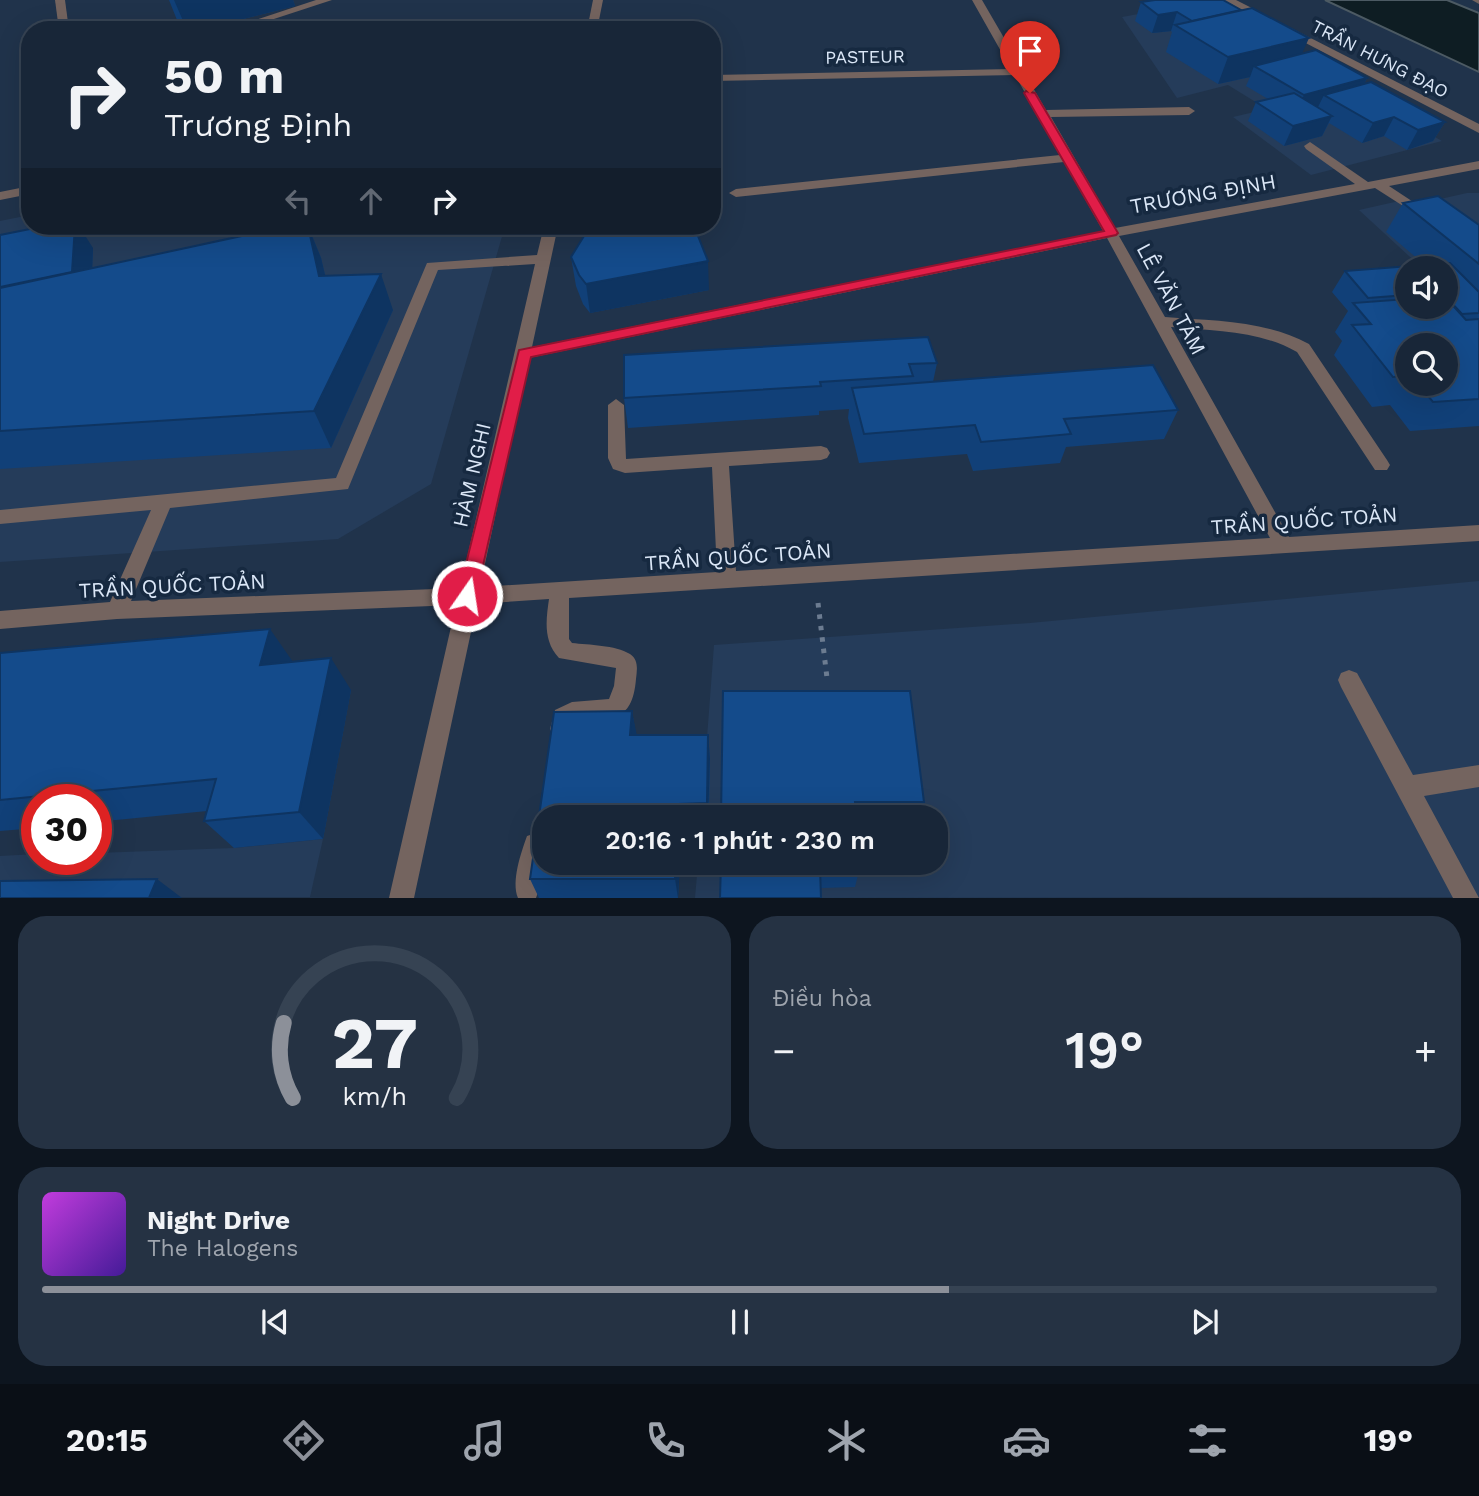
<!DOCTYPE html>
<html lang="vi">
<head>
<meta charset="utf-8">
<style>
  body { margin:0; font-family:"Work Sans",sans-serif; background:#253243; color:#f1f3f6; height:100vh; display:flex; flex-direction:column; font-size:26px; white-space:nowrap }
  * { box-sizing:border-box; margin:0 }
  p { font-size:23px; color:#9fa5ae }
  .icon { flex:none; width:38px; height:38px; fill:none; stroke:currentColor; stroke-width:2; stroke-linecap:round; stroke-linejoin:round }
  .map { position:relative; height:898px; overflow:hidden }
  .side { display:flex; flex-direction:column; gap:18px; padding:18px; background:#0d151f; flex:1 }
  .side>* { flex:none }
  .hud { position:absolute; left:21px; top:21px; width:700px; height:214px; border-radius:28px; box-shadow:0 7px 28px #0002,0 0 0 2px #364353; background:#182638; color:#f1f3f6; overflow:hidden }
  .fabs { position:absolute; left:1395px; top:256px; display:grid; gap:14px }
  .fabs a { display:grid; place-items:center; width:63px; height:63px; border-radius:50%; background:#182638; box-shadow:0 7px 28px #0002,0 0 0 2px #364353; font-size:35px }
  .speed { position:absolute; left:21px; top:784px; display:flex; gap:14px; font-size:35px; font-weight:700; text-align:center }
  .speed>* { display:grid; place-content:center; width:91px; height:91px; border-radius:50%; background:#182638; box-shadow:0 7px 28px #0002,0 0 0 2px #364353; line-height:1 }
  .speed .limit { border:10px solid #d22; background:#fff; color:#111 }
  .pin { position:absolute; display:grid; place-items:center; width:60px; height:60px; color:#fff; margin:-72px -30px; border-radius:50% 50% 50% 0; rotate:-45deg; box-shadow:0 0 7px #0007 }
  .pin .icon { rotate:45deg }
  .me { position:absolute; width:77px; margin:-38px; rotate:13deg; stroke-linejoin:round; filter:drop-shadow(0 0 5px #0008) }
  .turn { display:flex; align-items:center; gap:24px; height:147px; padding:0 28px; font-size:32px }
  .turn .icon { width:91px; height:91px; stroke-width:2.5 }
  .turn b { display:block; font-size:49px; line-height:60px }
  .lanes { display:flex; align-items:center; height:66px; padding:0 28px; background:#0003; justify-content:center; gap:35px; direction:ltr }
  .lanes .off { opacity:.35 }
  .big { font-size:52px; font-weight:600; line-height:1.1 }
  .side .widget { flex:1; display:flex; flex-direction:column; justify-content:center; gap:10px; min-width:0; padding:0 24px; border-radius:28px; background:#253243 }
  .side .dial { align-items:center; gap:0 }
  .dial svg { height:182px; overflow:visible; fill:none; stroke:#364353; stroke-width:7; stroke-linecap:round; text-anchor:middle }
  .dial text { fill:#f1f3f6; stroke:none }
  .song { display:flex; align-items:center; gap:21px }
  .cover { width:84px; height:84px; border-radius:10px; background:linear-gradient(135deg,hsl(290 70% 55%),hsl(260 70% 35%)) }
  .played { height:7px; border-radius:4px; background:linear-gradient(90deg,#8c9099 65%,#364353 65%) }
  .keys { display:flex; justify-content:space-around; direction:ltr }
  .heat { display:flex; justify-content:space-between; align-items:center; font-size:38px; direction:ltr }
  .side .tiles { flex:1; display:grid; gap:18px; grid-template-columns:1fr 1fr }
  .widget:last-child { grid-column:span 2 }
  .trip { position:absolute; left:532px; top:805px; width:416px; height:70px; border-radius:28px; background:#182638; box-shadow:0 7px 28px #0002,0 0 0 2px #364353; font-weight:600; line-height:70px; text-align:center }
  .dock { display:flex; height:112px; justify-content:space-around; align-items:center; background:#0a0f16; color:#9fa5ae }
  .dock .icon { width:49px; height:49px }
  .dock .active { color:#8c9099 }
  .dock b { font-size:32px; color:#f1f3f6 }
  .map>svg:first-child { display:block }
</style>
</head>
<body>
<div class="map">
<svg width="1479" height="898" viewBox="0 0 1479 898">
  <rect width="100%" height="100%" fill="#20334b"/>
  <g fill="#253c5a">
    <polygon points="1198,3 1310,65 1442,141 1311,175 1233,117 1267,109 1228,85 1177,98 1122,17"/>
    <polygon points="1467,193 1479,193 1479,320 1446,268 1422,268 1359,210 1399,201 1409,206"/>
    <polygon points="30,215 30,226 505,226 431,484 338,539 0,562 0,221"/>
    <polygon points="1479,581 1479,897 695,898 698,863 936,863 936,817 701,817 714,645 1030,623"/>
    <polygon points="323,839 310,897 0,897 0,856 37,854 37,859 96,859 96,853 234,848"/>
  </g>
  <polygon fill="#0e1d23" stroke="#4c5a63" stroke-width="2" points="1325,0 1447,0 1479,13 1479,72"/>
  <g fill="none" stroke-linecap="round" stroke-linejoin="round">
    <polyline stroke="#6c7c91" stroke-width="5" stroke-dasharray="4.5 7" stroke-linecap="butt" points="818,603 827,678"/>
    <g fill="#74645f" fill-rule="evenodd">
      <polygon points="55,0 65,0 69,30 59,30"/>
      <polygon points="316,0 332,0 246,28 237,26"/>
      <polygon points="593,0 603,0 597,30 587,30"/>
      <path d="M 972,0 L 982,0 L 1046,110 L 1189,107 L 1195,111 L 1189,115 L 1051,117 L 1115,228 L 1355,184 L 1306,149 L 1304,146 L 1310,142 L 1368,182 L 1479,161 L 1479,169 L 1389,186 L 1430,213 L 1430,219 L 1425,220 L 1375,188 L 1119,236 L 1165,317 C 1214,321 1264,320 1309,344 L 1387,460 L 1390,465 L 1387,470 L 1375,470 L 1297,352 C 1258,330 1215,331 1171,327 L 1289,537 L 1479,525 L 1479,541 L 569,598 L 569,639 L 572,643 C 589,645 615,645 630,654 C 639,660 637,670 636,679 C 632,726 610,715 575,722 L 569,736 L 561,739 L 553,736 L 550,729 L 555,710 L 572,702 L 609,699 L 614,686 L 616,668 L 559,658 C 543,641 546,620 549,599 L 477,604 L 414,898 L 389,898 L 456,605 L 117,619 L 0,629 L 0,611 L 110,602 L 151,510 L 0,524 L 0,510 L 336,478 L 427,263 L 537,255 L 544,226 L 558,226 L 532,347 L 1103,231 L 1064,162 L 736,197 L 729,193 L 736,189 L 1060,155 L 1015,75 L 712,81 L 712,75 L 1011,69 ZM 1107,238 L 1270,538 L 736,571 L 729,466 L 821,460 L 827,458 L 830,453 L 827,448 L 821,446 L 626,459 L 624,405 L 616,399 L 608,405 L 608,458 L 613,469 L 625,473 L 712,467 L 717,572 L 480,587 L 529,358 ZM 535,264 L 460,588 L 131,601 L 170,508 L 348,489 L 438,270 Z"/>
      <polygon points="1223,0 1236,0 1479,124 1479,133"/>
      <polygon points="1472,0 1479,0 1479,4"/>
      <polygon points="30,186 30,194 0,200 0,192"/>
      <polygon points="1349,670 1357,673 1413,775 1479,765 1479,787 1424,796 1479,898 1453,898 1341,687 1338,680 1341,673"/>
      <path d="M 536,833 L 544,836 C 544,858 544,877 536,898 L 518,898 C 511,881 521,853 527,836 Z"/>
    </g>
  </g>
  <g fill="#114078" fill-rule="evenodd">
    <polygon points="169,0 293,0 295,6 199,30 186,30 177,20"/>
    <polygon points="1155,0 1367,78 1364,84 1445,122 1433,141 1407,150 1384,136 1362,143 1329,123 1322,136 1284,146 1248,121 1256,102 1268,99 1246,86 1250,77 1218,84 1166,52 1172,32 1171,31 1152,33 1135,21 1141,2"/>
    <path d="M 1403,203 L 1479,225 L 1479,426 L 1410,431 L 1390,405 L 1372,407 L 1334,355 L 1342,341 L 1335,332 L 1348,311 L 1332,292 L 1345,271 L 1425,265 L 1386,232 ZM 1407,268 L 1446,268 L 1446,306 L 1407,306 ZM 1407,345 L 1446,383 L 1407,383 Z"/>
    <polygon points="288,226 308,226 321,258 325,275 393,310 331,448 0,469 0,235 93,248 92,268"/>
    <polygon points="571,257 709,290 590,313 583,304 576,286"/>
    <polygon points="624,355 937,363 933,382 1178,410 1164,439 1066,447 1060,463 973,471 967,454 859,463 848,418 849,409 819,411 819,415 628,428 624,398"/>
    <polygon points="0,653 293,662 351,690 323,839 234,848 204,821 207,811 96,822 96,800 37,800 37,828 0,831"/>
    <polygon points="723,691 924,802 918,817 721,817"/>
    <polygon points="632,711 636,735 708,735 710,759 709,817 544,817 544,863 680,863 678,898 539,898 530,879 554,712"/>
    <polygon points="721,863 860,867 855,887 821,888"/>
  </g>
  <g fill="#0e3461">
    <polygon points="174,0 293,0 295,6 199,30 187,30"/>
    <polygon points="1177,12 1171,31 1152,33 1158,15"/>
    <polygon points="1309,38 1297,65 1254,66 1250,77 1218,84 1228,57"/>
    <polygon points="1367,78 1358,97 1324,95 1317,109 1295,115 1304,95"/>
    <polygon points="1332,116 1322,136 1284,146 1293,126"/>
    <polygon points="1394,117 1384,136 1362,143 1373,123"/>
    <polygon points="1445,122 1433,141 1407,150 1418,130"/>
    <polygon points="75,226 79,226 93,248 91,301 72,272"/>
    <polygon points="308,226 321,258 334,312 319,276"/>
    <polygon points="708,261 709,290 590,313 586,284"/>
    <polygon points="381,274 393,310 331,448 314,411"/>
    <polygon points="270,629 293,662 260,665"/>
    <polygon points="331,658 351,690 323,839 299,812"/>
    <polygon points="632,711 637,736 630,735"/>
    <polygon points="708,735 710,759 708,817 707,803"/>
    <polygon points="676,863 680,863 678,898 675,879"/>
    <polygon points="157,879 182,898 149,898"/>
  </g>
  <g fill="#144b8b" stroke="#0e3461" stroke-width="2">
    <polygon points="1155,0 1223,0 1241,10 1192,21 1177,12 1158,15 1141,2"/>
    <polygon points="1252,8 1309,38 1228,57 1175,25"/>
    <polygon points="1316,50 1367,78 1304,95 1254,66"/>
    <polygon points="1371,82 1445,122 1418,130 1394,117 1373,123 1324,95"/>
    <polygon points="1294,93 1332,116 1293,126 1256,102"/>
    <polygon points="1438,196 1479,225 1479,264 1403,203"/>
    <polygon points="45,226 75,226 72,272 0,287 0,235"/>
    <polygon points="288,226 308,226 319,276 381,274 314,411 0,431 0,288"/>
    <polygon points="681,226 694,226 708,261 586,284 579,275 571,257 584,236"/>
    <polygon points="1450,263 1479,292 1479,313 1462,314 1446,297 1446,268 1407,268 1407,295 1368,298 1345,271"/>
    <polygon points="1446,298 1466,320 1479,319 1479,399 1433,402 1417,383 1446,383 1446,345 1407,345 1407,376 1393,377 1352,325 1371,324 1353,303 1407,299 1407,306 1446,306"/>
    <polygon points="928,337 937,363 909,364 913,376 820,382 821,386 624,398 624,355"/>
    <polygon points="1153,365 1178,410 1064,419 1071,434 981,442 975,425 864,434 852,388"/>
    <polygon points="270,629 260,665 331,658 299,812 204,821 216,779 0,800 0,653"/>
    <polygon points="723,691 910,691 924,802 855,802 856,817 721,817"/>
    <polygon points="632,711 630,735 708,735 707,803 679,804 678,817 544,817 544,863 676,863 675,879 530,879 554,712"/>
    <polygon points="721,863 860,863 860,867 820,867 821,898 720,898"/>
    <polygon points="157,879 149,898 0,898 0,881"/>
  </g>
  <polygon fill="#e11d48" stroke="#92132f" stroke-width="2" points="1026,91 1035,93 1118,233 1116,235 531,357 476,596 474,601 467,604 461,601 458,596 519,350 1104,231 1024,93"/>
  <g text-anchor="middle" stroke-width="7" stroke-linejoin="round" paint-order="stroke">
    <g font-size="18" fill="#dbe7f7" stroke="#162940">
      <text transform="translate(865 57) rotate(-1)" y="6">PASTEUR</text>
      <text transform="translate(1380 59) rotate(27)" y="6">TRẦN HƯNG ĐẠO</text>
    </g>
    <g font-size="21" fill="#dbe7f7" stroke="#162940">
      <text transform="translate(1203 194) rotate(-10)" y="7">TRƯƠNG ĐỊNH</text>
      <text transform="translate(1171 299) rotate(62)" y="7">LÊ VĂN TÁM</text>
      <text transform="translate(472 475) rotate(-77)" y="7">HÀM NGHI</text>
      <text transform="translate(1304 521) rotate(-4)" y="7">TRẦN QUỐC TOẢN</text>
      <text transform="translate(738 557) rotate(-4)" y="7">TRẦN QUỐC TOẢN</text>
      <text transform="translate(172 586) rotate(-3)" y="7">TRẦN QUỐC TOẢN</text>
    </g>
  </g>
</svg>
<div class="fabs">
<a><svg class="icon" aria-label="sound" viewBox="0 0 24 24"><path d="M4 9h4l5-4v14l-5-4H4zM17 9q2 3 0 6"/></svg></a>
<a><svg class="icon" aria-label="search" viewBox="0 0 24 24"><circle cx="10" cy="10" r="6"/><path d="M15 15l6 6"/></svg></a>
</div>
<div class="speed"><div class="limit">30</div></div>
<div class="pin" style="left:1030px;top:93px;background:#d93025"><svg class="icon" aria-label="arrive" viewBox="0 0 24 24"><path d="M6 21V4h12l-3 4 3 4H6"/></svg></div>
<svg class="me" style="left:467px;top:596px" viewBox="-20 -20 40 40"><circle r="17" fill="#e11d48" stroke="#fff" stroke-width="3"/><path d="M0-11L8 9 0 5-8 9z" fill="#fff"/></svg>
<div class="trip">20:16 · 1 phút · 230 m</div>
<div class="hud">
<div class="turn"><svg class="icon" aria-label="right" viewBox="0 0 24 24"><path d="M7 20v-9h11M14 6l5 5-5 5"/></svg><div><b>50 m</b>Trương Định</div></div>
<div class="lanes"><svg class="icon off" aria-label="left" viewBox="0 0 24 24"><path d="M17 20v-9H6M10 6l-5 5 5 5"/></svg><svg class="icon off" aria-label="ahead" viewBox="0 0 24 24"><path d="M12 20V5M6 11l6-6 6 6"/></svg><svg class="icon" aria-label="right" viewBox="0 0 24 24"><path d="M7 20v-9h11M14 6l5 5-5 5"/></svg></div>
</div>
</div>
<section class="side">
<div class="tiles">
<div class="widget dial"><svg viewBox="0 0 100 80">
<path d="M14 69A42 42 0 1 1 86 69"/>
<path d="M14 69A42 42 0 0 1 10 36" stroke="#8c9099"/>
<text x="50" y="56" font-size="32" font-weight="700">27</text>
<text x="50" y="72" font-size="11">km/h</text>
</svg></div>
<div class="widget"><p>Điều hòa</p>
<div class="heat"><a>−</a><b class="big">19°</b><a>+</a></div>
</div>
<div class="widget">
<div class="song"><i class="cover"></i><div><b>Night Drive</b><p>The Halogens</p></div></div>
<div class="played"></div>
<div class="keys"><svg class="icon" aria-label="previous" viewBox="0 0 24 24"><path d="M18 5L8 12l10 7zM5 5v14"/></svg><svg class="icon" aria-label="pause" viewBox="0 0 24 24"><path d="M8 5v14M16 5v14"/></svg><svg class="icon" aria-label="next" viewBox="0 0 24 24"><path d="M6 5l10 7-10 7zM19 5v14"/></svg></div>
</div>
</div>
</section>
<nav class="dock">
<b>20:15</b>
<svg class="icon active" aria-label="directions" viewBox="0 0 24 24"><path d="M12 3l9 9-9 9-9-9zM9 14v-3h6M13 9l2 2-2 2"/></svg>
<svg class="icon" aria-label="music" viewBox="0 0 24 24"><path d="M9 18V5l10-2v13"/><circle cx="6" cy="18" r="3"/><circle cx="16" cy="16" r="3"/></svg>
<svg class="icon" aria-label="phone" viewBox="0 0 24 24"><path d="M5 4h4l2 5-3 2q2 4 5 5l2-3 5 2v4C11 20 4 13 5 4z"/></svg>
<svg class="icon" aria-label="climate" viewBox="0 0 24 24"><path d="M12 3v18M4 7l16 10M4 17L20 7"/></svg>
<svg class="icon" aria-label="car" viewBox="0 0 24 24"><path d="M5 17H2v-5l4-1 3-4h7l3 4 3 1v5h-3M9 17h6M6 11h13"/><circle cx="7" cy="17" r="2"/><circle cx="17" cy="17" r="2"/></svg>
<svg class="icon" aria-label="filters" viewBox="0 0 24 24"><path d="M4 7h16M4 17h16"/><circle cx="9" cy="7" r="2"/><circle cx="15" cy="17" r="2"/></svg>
<b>19°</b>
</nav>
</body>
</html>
